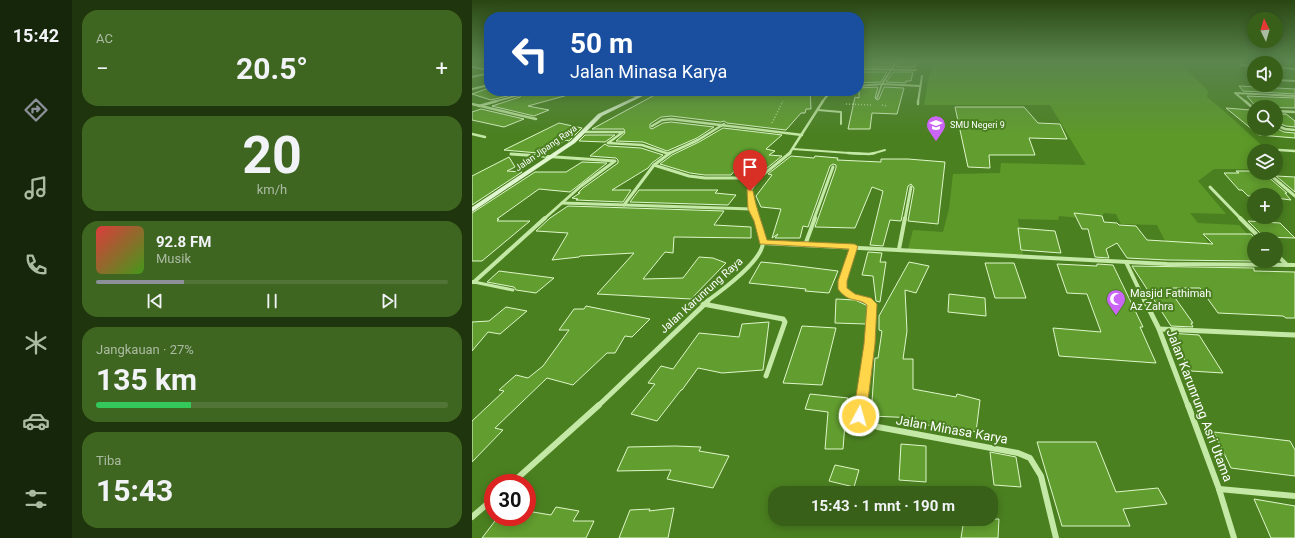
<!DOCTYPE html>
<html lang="id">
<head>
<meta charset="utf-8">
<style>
  body { margin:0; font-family:Roboto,sans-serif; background:#3f6621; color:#f1f3f6; height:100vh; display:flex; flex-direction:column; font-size:15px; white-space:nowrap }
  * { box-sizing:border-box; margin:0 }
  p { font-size:13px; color:#abbba2 }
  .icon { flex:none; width:22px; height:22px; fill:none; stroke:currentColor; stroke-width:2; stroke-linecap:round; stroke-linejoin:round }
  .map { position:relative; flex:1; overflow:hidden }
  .drawer { display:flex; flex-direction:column; gap:10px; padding:10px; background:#1f350d; width:400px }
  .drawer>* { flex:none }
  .top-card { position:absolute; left:12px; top:12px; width:380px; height:84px; border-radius:16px; box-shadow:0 2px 10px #0003; background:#1a4fa0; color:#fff; overflow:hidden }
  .needle { width:26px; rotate:355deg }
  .buttons { position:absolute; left:775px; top:12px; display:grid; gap:8px }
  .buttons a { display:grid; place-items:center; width:36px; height:36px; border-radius:50%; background:#386018; box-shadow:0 2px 10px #0003; font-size:20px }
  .speed { position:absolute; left:12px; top:474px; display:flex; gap:8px; font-size:20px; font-weight:700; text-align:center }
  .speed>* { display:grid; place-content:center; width:52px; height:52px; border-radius:50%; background:#386018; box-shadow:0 2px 10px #0003; line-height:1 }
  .speed .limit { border:6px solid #d22; background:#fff; color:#111 }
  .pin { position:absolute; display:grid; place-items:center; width:34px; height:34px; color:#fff; margin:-41px -17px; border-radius:50% 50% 50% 0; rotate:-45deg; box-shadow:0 0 4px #0007 }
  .pin .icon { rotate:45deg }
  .me { position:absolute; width:44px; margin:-22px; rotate:6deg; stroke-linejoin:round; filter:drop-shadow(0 0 3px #0008) }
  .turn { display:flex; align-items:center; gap:14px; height:84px; padding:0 20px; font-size:18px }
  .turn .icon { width:52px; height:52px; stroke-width:2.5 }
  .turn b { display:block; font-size:28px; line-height:34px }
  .big { font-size:30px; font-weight:700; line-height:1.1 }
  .drawer .tile { flex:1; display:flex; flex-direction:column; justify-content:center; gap:6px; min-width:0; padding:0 14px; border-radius:16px; background:#3f6621 }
  .drawer .dial { align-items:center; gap:0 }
  .dial b { font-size:52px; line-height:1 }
  .song { display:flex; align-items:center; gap:12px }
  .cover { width:48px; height:48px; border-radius:6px; background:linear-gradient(135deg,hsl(0 70% 55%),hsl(100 70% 35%)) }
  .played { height:4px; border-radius:2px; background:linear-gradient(90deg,#8c9099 25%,#527537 25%) }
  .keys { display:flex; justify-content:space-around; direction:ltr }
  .heat { display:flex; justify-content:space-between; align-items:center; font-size:22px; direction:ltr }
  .charge { height:6px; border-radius:3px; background:linear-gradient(90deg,#34c759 27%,#527537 0) }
  .trip { position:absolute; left:296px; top:486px; width:230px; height:40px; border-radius:16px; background:#386018; box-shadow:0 2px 10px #0003; font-weight:700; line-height:40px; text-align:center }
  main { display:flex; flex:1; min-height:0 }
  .tab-bar { display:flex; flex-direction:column; width:72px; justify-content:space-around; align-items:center; background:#16260a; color:#abbba2 }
  .tab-bar .icon { width:28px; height:28px }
  .tab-bar .current { color:#8c9099 }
  .tab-bar b { font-size:18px; color:#f1f3f6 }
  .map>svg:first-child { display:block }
</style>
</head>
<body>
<main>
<nav class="tab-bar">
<b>15:42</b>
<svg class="icon current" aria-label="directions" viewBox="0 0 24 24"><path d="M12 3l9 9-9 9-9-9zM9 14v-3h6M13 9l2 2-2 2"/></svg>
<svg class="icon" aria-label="music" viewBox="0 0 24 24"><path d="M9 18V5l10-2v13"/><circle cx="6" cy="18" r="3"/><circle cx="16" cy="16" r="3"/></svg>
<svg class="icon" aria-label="phone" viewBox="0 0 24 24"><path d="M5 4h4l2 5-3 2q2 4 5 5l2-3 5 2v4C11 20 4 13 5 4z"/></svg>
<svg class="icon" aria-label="climate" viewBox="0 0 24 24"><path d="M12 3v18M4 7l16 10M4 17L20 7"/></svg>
<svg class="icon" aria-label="car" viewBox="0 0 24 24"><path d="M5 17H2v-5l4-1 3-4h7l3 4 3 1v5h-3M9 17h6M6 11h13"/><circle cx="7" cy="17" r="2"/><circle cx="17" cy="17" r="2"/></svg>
<svg class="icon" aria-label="filters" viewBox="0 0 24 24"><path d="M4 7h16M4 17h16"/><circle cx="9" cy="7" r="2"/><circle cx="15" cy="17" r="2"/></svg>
</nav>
<section class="drawer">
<div class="tile"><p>AC</p>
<div class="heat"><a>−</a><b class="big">20.5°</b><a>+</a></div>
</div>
<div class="tile dial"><b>20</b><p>km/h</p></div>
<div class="tile">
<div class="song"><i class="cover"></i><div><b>92.8 FM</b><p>Musik</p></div></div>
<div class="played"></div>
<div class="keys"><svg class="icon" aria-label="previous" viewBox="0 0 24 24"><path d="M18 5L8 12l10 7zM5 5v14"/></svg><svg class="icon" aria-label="pause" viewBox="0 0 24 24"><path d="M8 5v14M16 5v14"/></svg><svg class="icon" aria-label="next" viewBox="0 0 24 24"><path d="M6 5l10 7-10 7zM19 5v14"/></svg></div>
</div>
<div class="tile"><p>Jangkauan · 27%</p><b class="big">135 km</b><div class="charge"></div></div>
<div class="tile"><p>Tiba</p><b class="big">15:43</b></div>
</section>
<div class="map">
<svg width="823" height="538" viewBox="0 0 823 538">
  <rect width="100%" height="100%" fill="#4b8020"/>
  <polygon fill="#5d9929" points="464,61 706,61 736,91 735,97 752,111 796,151 782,151 782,169 742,169 726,181 754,214 718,213 726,223 767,225 778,237 731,235 739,247 695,245 685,225 649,224 644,214 632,213 630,216 609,213 609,218 587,216 586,220 546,219 551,256 436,249 441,230 471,232 477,209 481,174 528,173 529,163 614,165 578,105 452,105 457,76"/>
  <g fill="#629e2f" stroke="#def6c9">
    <polygon points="422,61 423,61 444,62 443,67 424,67 425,63"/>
    <polygon points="399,62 421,63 418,67 392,67 395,63"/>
    <polygon points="387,72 415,72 409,82 387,83"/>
    <polygon points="421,72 441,72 439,81 434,81 434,83 414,82"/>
    <polygon points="767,86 823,89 823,94 771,91"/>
    <polygon points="406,87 403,98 405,100 407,99 412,87 432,88 425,114 400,113 398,129 376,129 383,97 387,98 387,88"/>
    <polygon points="17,88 17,91 56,92 59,91 96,91 96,95 56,106 77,110 62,116 20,106 48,97 49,95 48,93 19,100 0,94"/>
    <polygon points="190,91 238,94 238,91 338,91 339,109 334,109 333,113 329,113 314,130 255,123 252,121 249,122 199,116 189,117 178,124 178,128 180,129 191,123 199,122 242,127 225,138 195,151 171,142 144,141 153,133 152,129 120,129"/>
    <polygon points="775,96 823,98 823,108 784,107"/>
    <polygon points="483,107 552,107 566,123 588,124 595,139 557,138 563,155 517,155 518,168 496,167"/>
    <polygon points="754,108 779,110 782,112 782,129 804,128 812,132 823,133 823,138 787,135"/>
    <polygon points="9,109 52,119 32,127 0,120 0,112"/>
    <polygon points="804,114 814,114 823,121 823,127 814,126 804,122"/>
    <polygon points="87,123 110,128 97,141 94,140 87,144 82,144 66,153 32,150"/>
    <polygon points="251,128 310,135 294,149 303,151 297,155 310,156 289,173 265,168 259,175 233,175 218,173 188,164 200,155 227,142"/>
    <polygon points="113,135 143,135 133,142 107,141"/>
    <polygon points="133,144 136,146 169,148 191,155 180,163 176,168 140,190 159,190 151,202 104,200 106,199 100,198 108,193 106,193 111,188 146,163 146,160 144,158 118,156"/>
    <polygon points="319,156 342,158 343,156 366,158 365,160 409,162 409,159 436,159 473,162 466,224 436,221 442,188 439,184 436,186 429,221 418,220 411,246 398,245 411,191 400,187 383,228 343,227 364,168 364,165 361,164 358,166 336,227 331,226 328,238 303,238 306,234 300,238 309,209 289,207 284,196 300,175 296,174"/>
    <polygon points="37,157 43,167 35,171 50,172 0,205 0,176"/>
    <polygon points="110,162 135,163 98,192 67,189 25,219 27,219 25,221 58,221 10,261 0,261 0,213 63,172 94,172"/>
    <polygon points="764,171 782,171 782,173 794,175 815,193 813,193 819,200 804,198 804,195 776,196 770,190 767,190 752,173 767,173"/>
    <polygon points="804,176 823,177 823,192"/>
    <polygon points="167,190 246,190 243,193 264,195 256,205 158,202"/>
    <polygon points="96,206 252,211 242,225 279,227 279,238 202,237 201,253 193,252 171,279 211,278 227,257 241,258 254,263 219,299 125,294 162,253 108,256 107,257 80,260 96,233 64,231 78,218"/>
    <polygon points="602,213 630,216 632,222 645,223 647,225 664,226 675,240 741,244 731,234 779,234 782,237 782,261 695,260 655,258 645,243 634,249 637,258 623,257 616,229 610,229"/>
    <polygon points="776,221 808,223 823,238 792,237"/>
    <polygon points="546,228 583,231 589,253 549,250"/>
    <polygon points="396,252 410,253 408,262 414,262 408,302 404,301 401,276 390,275"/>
    <polygon points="289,262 310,264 366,271 357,293 333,291 334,289 277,283"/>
    <polygon points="437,262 457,266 444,293 433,290 435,331 431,359 441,359 441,389 484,397 485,394 508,400 504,432 467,423 467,427 444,423 444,418 399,416 403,358 406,358 410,331 407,330 407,316"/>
    <polygon points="513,263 542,263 554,298 523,298"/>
    <polygon points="585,264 625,266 625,264 641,265 671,327 668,327 684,363 587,356 581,328 629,332 615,294 595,293"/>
    <polygon points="660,266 782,268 782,271 823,272 823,318 814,318 811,316 746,313 728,288 696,288 721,323 719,323 721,327 699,326"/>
    <polygon points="27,271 82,278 64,293 44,290 42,287 15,282"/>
    <polygon points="477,294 513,298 514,316 476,312"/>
    <polygon points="364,299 383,300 396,306 394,324 363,323"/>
    <polygon points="114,306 178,319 160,337 153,336 143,353 135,353 101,385 75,378 23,428 31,430 0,462 0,421 32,391 27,390 44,375 56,378 71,366 97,330 87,330 102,309 112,309"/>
    <polygon points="34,307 55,311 28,334 16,332 0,351 0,322 17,321"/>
    <polygon points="297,322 291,370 250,373 226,368 210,390 209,390 185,421 159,414 183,384 176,383 189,366 201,369 227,333 267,337 270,324"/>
    <polygon points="330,326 364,328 350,385 311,383"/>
    <polygon points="697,333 727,335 751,373 719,371"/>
    <polygon points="338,394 376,398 370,423 373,423 371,449 353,449 356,412 333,409"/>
    <polygon points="742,432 818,441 823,450 823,476 759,468"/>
    <polygon points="565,442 624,442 644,492 686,488 695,504 651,509 658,526 590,526"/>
    <polygon points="429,444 454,446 454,482 427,480"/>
    <polygon points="203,446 229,447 227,451 257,456 241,488 195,479 199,470 145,471 156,447"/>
    <polygon points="518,452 544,457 549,487 522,485"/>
    <polygon points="363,465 387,470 382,487 357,481"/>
    <polygon points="782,499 823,506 823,538 799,538"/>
    <polygon points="84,507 107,511 101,521 122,521 114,538 10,538 26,517 55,517 55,511 79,515"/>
    <polygon points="202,508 196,538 147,538 158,510 178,509 177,511"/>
    <polygon points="492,519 527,519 526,538 489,538"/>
  </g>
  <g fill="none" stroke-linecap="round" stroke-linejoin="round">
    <g stroke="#c4e8a5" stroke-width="1.5" stroke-dasharray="1 2" stroke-linecap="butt">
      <polyline points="374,104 399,105"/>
      <polyline points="410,105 416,106"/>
      <polyline points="300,123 311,101"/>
    </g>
    <g stroke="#c4e8a5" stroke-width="2">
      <polyline points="346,110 369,112 369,124"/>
      <polyline points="321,149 391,154"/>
      <polyline points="399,154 413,150"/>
    </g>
    <polyline stroke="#c4e8a5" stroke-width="2.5" points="376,153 397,154 403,153"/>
    <polyline stroke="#c4e8a5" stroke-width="3" points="2,282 41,290"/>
    <g stroke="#c4e8a5" stroke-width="2">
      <polyline points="769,65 782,66"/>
      <polyline points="804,67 823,69"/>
      <polyline points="387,68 393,61"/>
      <polyline points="387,69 444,70"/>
      <polyline points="0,77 17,73"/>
      <polyline points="804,80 823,81"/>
      <polyline points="387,86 410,84 423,64"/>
      <polyline points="0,89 17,85"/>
      <polyline points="116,91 167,96"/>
      <polyline points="405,98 410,84 448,86"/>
      <polyline points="21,102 47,95"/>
      <polyline points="350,102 359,91"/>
      <polyline points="446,102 450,76"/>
      <polyline points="774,102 763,93 823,96"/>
    </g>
    <g stroke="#c4e8a5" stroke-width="2.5">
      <polyline points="773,101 782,109"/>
      <polyline points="0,104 64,119"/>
      <polyline points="446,104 446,101"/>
      <polyline points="7,106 25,101"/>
      <polyline points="804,111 823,112"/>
      <polyline points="804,125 813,129 823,130"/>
      <polyline points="180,126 190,120 199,119 330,135"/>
      <polyline points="113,132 151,132 136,143"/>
      <polyline points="0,134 13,137"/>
      <polyline points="136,143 170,145 197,154"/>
      <polyline points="807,150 823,151"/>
      <polyline points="198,153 226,140 252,124"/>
      <polyline points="317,154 351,101"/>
    </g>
    <g stroke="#c4e8a5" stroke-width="3">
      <polyline points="39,154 143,161 109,186 72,219"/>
      <polyline points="182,165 217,176 233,178 287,178"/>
      <polyline points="796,173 823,196"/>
      <polyline points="738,187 769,219"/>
      <polyline points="90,203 280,209"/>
      <polyline points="152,205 182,165 198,153 197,153"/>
      <polyline points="285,219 280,209 278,191 287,178 318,153"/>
      <polyline points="342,219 361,167"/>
      <polyline points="433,219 439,187"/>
    </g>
    <g stroke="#c4e8a5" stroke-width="4">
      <polyline points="768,218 789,239"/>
      <polyline points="291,243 695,264 823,265"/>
      <polyline points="333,245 343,218"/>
      <polyline points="382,246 371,281 371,289 378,295 397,302"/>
      <polyline points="427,249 433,218"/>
      <polyline points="804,254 815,265"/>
      <polyline points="654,262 673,302"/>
      <polyline points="0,282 2,282 73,218"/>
      <path d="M 234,302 C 249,291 291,261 291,242 C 291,235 288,224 284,218"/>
    </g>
    <g stroke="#c4e8a5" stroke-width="5">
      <polyline points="673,301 687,329 716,406"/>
      <polyline points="231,304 311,319 313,322 294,376"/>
      <polyline points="687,329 823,335"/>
      <polyline points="126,406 236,301"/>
      <polyline points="388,406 399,331 400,304 396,301"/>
    </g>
    <g stroke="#c4e8a5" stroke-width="6">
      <polyline points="389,405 387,416 395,423 406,427 546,453 558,458 569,476 584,538"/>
      <polyline points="716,405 747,489 762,538"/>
      <polyline points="40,483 127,405"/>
      <polyline points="747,489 823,496"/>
      <polyline points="0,517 21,499"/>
    </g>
    <g fill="#e1f6d0" fill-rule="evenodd">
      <polygon points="0,66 17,69 17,71 0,68"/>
      <polygon points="176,91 181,91 130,116 103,143 0,212 0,207 99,141 126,114"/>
    </g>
  </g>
  <linearGradient id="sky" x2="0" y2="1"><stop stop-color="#294612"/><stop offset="0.45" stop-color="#5b864e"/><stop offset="1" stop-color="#5b864e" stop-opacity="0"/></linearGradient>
  <rect width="823" height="136" fill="url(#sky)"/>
  <path fill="#ffd54a" stroke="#a68a30" d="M 275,189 L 278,189 L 281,191 C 284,208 290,223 295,240 L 382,244 L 386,246 L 375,281 L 375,288 L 383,294 L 399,298 L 405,304 L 403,344 L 394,416 L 392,420 L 387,422 L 383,420 L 381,416 L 392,344 L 395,305 C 386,297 377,304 366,289 L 366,281 L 377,249 L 288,244 L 282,221 L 276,209 Z"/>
  <defs>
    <g id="school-pin" transform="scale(1)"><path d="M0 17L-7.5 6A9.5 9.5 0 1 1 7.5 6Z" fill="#ca65f6" stroke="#4b8020"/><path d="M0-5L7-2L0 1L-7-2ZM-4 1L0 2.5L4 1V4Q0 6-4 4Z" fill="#fff"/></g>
    <g id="mosque-pin" transform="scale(1)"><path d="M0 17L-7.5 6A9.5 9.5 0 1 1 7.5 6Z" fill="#ca65f6" stroke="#4b8020"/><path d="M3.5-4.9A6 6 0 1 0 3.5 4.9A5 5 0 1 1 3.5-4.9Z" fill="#fff"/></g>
  </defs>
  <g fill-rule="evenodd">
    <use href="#school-pin" x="464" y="125"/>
    <use href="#mosque-pin" x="644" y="299"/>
  </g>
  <g text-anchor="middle" stroke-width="4" stroke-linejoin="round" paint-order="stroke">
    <g font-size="9" fill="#fff" stroke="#4b8020" text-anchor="start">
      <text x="478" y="128">SMU Negeri 9</text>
    </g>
    <g font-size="9" fill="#fff" stroke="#4b8020">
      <text transform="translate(74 148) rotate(-35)" y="3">Jalan Jipang Raya</text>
    </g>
    <g font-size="11" fill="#fff" stroke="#4b8020" text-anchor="start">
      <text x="658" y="297">Masjid Fathimah<tspan x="658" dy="13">Az Zahra</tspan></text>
    </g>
    <g font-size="11" fill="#fff" stroke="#4b8020">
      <text transform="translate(229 295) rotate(-42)" y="4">Jalan Karunrung Raya</text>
    </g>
    <g font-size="13" fill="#fff" stroke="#4b8020">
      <text transform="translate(728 405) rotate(69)" y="5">Jalan Karunrung Asri Utama</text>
      <text transform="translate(480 429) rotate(10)" y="5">Jalan Minasa Karya</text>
    </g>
  </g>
</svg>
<div class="buttons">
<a><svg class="needle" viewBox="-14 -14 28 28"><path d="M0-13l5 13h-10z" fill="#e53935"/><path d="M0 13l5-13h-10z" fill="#abbba2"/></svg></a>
<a><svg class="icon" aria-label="sound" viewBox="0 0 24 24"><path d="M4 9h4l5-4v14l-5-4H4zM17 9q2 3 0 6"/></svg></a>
<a><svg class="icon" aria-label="search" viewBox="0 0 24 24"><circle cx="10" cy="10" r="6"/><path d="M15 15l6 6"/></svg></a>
<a><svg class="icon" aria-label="layers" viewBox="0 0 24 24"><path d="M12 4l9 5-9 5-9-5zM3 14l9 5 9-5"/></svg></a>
<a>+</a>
<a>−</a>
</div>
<div class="speed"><div class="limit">30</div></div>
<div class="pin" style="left:278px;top:191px;background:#d93025"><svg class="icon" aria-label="arrive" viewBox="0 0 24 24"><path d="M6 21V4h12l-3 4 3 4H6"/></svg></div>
<svg class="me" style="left:387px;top:416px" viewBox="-20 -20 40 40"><circle r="17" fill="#ffd54a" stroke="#fff" stroke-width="3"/><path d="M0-11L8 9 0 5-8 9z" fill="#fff"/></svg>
<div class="trip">15:43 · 1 mnt · 190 m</div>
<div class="top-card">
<div class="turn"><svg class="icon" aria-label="left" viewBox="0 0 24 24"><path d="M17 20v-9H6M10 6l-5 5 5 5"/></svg><div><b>50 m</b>Jalan Minasa Karya</div></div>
</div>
</div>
</main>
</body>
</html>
